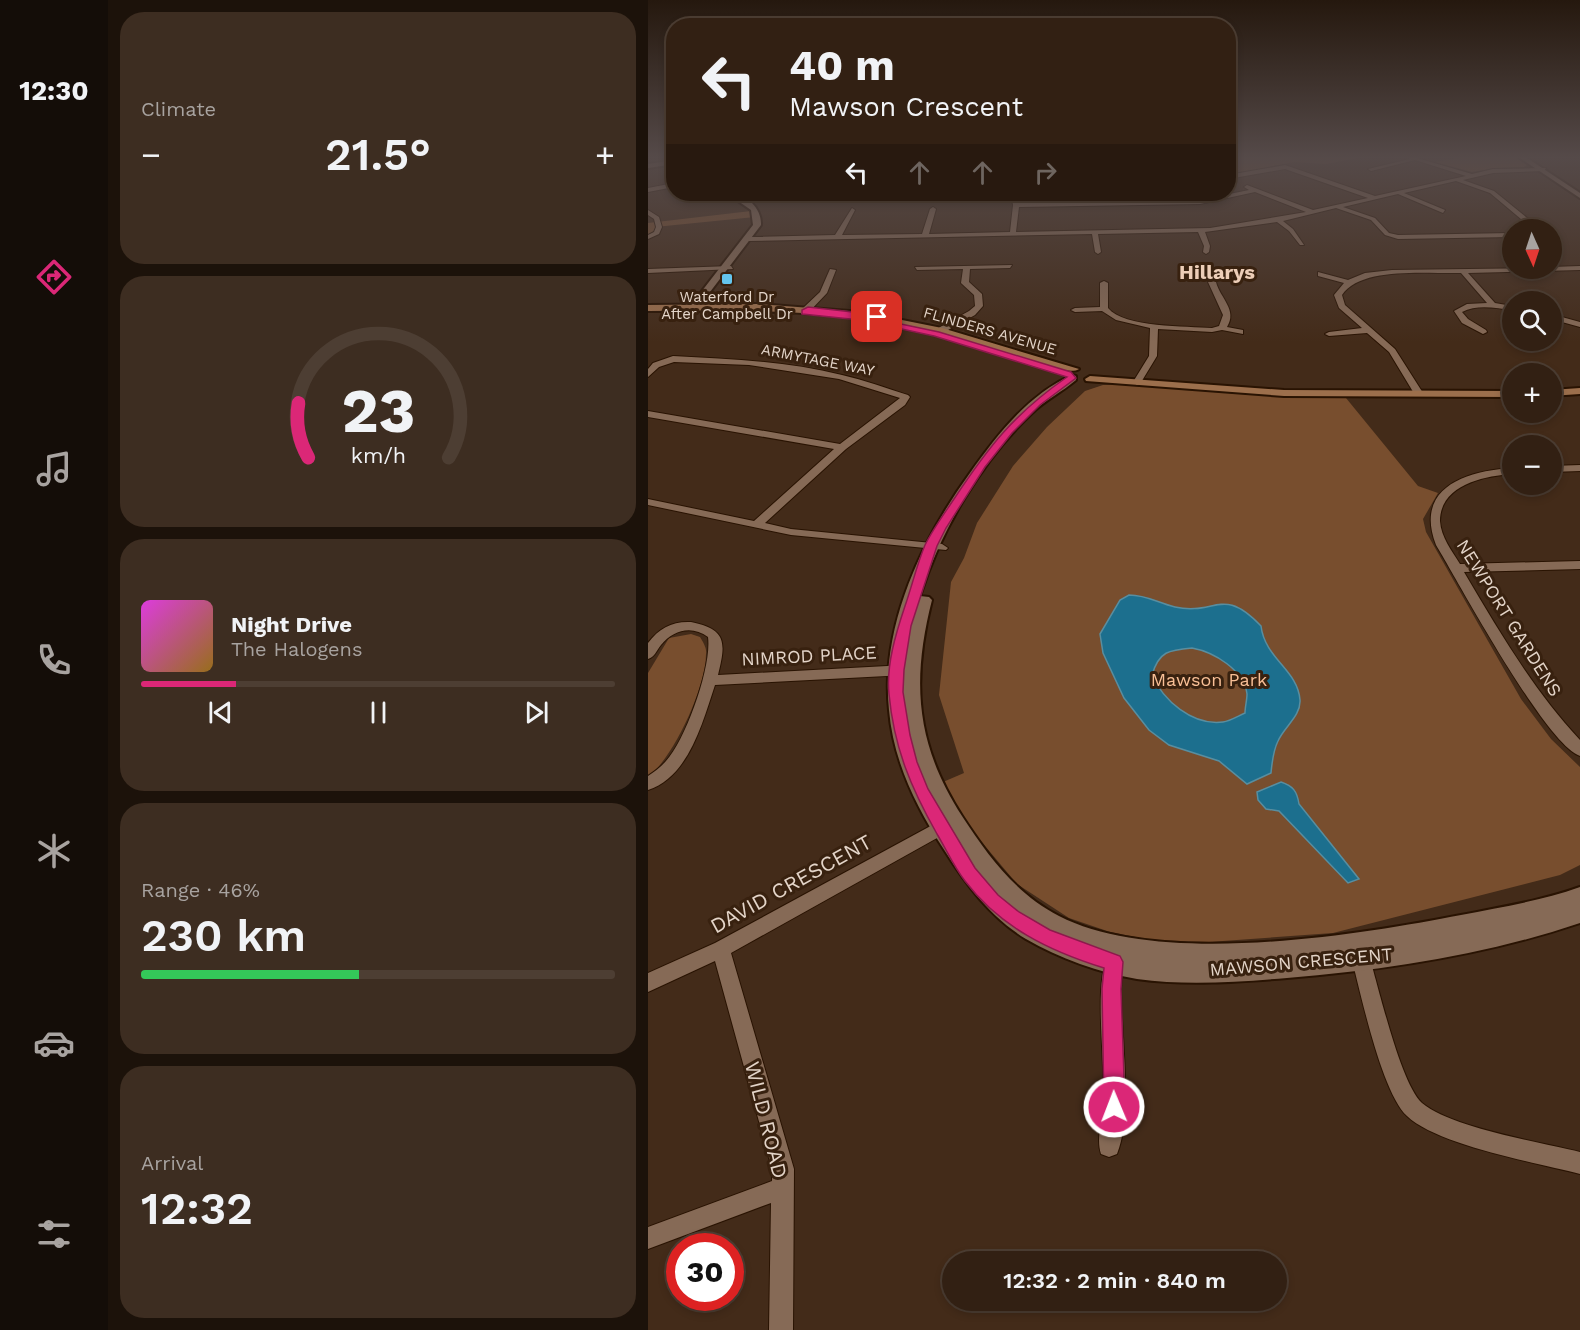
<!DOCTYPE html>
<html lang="en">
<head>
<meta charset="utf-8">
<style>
  body { margin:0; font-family:"Work Sans",sans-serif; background:#3d2d21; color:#f1f3f6; height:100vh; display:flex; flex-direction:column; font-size:22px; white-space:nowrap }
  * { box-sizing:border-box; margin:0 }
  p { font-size:20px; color:#a8a3a0 }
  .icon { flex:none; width:33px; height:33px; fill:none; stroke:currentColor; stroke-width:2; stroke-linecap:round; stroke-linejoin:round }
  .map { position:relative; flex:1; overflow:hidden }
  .side { display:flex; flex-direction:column; gap:12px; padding:12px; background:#1c120a; width:540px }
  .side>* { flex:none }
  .guide { position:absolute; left:18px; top:18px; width:570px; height:183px; border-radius:24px; box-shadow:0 3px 9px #0003,0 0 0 2px #4d3e33; background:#322013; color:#f1f3f6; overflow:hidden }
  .needle { width:39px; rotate:177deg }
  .buttons { position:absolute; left:854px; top:219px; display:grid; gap:12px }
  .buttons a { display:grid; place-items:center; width:60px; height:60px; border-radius:50%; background:#322013; box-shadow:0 3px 9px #0003,0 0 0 2px #4d3e33; font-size:30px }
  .speed { position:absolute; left:18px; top:1233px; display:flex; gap:12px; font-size:30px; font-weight:700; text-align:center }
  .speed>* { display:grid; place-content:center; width:78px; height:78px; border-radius:50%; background:#322013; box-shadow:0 3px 9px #0003,0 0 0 2px #4d3e33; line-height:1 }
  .speed .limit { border:9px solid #d22; background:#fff; color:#111 }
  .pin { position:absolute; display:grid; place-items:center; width:51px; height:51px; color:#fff; margin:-26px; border-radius:12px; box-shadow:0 3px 9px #0006 }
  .me { position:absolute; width:66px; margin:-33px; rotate:359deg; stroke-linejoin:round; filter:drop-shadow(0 0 4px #0008) }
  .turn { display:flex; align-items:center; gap:21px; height:126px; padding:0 24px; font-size:27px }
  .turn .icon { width:78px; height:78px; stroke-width:2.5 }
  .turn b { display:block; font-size:42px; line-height:51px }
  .lanes { display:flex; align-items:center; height:57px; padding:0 24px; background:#0003; justify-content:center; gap:30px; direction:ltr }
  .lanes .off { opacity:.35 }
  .big { font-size:45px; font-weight:600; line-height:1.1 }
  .side .tile { flex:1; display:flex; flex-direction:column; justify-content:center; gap:9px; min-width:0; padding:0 21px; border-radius:24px; background:#3d2d21 }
  .side .dial { align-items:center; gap:0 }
  .dial svg { height:156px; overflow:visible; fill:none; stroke:#4d3e33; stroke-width:7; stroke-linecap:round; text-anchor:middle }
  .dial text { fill:#f1f3f6; stroke:none }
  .song { display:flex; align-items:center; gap:18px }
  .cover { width:72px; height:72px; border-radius:9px; background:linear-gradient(135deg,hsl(300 70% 55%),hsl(40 70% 35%)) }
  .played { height:6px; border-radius:3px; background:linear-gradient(90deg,#db2777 20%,#4d3e33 20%) }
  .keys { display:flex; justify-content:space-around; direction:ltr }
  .heat { display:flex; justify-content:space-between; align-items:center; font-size:33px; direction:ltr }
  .charge { height:9px; border-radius:4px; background:linear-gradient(90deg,#34c759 46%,#4d3e33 0) }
  .trip { position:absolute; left:294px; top:1251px; width:345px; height:60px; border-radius:30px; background:#322013; box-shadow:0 3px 9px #0003,0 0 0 2px #4d3e33; font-weight:600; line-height:60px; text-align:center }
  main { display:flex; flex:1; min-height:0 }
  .dock { display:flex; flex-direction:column; width:108px; justify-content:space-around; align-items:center; background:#140d08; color:#a8a3a0 }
  .dock .icon { width:42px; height:42px }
  .dock .active { color:#db2777 }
  .dock b { font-size:27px; color:#f1f3f6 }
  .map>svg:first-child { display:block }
</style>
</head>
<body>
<main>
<nav class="dock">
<b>12:30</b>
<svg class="icon active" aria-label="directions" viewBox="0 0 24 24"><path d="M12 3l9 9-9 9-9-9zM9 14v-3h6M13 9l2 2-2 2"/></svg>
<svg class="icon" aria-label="music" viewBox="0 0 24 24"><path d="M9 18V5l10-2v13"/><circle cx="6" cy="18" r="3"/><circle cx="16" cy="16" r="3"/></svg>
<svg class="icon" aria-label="phone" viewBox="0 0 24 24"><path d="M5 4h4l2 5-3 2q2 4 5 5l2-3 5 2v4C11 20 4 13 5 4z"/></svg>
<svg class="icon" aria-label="climate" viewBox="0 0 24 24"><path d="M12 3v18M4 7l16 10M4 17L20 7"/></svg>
<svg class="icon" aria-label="car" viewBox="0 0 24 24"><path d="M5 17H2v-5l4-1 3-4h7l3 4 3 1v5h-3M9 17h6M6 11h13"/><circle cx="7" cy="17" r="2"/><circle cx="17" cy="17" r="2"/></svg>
<svg class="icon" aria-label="filters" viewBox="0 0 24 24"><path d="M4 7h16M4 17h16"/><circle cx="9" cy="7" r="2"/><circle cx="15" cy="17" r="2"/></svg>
</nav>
<section class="side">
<div class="tile"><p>Climate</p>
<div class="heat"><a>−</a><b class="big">21.5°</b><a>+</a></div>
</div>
<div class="tile dial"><svg viewBox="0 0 100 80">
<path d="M14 69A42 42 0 1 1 86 69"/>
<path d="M14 69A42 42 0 0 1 9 41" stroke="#db2777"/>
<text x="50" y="56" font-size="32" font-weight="700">23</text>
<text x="50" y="72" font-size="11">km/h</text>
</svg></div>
<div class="tile">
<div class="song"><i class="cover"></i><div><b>Night Drive</b><p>The Halogens</p></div></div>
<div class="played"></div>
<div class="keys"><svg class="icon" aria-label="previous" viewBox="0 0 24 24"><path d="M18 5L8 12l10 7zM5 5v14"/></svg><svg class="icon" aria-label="pause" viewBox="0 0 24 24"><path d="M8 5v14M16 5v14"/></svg><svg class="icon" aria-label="next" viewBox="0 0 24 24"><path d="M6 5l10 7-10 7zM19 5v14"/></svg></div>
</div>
<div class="tile"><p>Range · 46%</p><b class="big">230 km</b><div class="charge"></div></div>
<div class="tile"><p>Arrival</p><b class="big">12:32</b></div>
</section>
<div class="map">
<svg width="932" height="1330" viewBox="0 0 932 1330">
  <rect width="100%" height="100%" fill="#432b19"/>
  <g fill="#784e2e">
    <polygon points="581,156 721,156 678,164 646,162 581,175"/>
    <polygon points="823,156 869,157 879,165 876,167 848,168 824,172 787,162"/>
    <polygon points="103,211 107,217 7,227 7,231 0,235 0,223"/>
    <polygon points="478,384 592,394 698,398 770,486 790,493 775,519 778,532 873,699 903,739 932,767 932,865 912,875 685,933 561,942 503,940 462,932 421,918 369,884 321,827 295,782 316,773 291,695 303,582 316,558 329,523 365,466 399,427 437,391 455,385"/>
    <path d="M 43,634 L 52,637 C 55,642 59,648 58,654 C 58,687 26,757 0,777 L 0,673 L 21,638 Z"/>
  </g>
  <g fill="#1c6f8e" stroke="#588ea0" stroke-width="1.5" fill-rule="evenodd">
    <path d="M 481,595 C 499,595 510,603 527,607 C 568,616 574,585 613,626 C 617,659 650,670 652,700 C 653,716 636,727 630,741 C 625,751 624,762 623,773 L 599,784 L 571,761 L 521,745 L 501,730 L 476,698 L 455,653 L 452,634 L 472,600 ZM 544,648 C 566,652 596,670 599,694 C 599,700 597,707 597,713 C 590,716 582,721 575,722 C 544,726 515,700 504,675 C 511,651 521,650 544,648 Z"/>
    <path d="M 633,782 C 645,786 649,791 651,804 L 711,879 L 700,883 L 631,811 L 618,809 L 610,800 L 609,792 Z"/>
  </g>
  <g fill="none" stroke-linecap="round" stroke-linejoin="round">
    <g stroke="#291302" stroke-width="2">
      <g id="minor">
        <path d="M 756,156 L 762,156 L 824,174 L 845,169 L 898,168 L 896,171 L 845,173 L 815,180 L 846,191 L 894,230 L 886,230 L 842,193 L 808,181 L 756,193 L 797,210 L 795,213 L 750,194 L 695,207 L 727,218 L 741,233 L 750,235 L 864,233 L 864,237 L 750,239 L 737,235 L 723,220 L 688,208 L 635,221 L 645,229 L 656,245 L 652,245 L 641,231 L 629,222 L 557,232 L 562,246 L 561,252 L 558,254 L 555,252 L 556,246 L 550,232 L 450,234 L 453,252 L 450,254 L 447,252 L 444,234 L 100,241 L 97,239 L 100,237 L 187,235 L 204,208 L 207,210 L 194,235 L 274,234 L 282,209 L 285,207 L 288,209 L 281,234 L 362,232 L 365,205 L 363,194 L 369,194 L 371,203 L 552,200 L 601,190 L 596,187 L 599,185 L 665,210 L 720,198 L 637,169 L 580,179 L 580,175 L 637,165 L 727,196 L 818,176 L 767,160 L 723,171 L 720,169 L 762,159 ZM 607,192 L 658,212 L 562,228 L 368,232 L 371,207 L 552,204 Z"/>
        <polygon points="26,183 26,187 0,192 0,188"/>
        <polygon points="0,210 11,217 14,227 11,234 0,239 0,235 6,232 8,227 6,219 0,215"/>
        <polygon points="364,265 362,268 322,269 321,282 334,294 335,306 327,315 291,335 285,335 285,331 321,311 327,306 326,295 313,283 315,269 269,270 267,267"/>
        <polygon points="83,266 85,269 0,273 0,269"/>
        <path d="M 932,266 L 932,270 L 820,273 L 847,303 L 864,306 L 864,310 C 848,308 829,304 814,312 L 820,319 L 838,330 L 839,332 L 835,334 L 814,323 L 806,311 L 819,304 L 839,303 L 813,273 C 780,274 713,266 694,295 L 697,305 L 747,349 L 775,393 L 773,395 L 767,395 L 741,352 L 719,333 L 681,336 L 677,334 L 681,332 L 714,328 L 691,308 L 686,295 L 696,283 L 670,276 L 670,272 L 700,280 L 717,273 L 744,270 L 903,268 L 903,267 Z"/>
        <polygon points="182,269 188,270 179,293 159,314 153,314 153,310 172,292"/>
        <path d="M 564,280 L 568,282 C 572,298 590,310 579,327 L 595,330 L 595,334 L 574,330 L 564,332 L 510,329 L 509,356 L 492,384 L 489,385 L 485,382 L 501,356 L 502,328 L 468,320 L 454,311 L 427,312 L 423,310 L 427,308 L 452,307 L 452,283 L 456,281 L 460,283 L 460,308 C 476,328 539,326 564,328 L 571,326 L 575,315 L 560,282 Z"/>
        <polygon points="903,314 932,322 932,327 903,319"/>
        <path d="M 25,356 C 82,359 138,361 194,375 C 216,380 238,388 260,395 L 262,397 L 257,405 L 198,449 L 117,523 L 143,529 L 294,544 L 300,548 L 298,550 L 143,535 L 0,505 L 0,499 L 106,521 L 186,449 L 0,417 L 0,411 L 192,444 L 252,398 L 191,379 L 101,365 L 26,362 L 11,367 L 0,377 L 0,369 L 5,363 Z"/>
        <polygon points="932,465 932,471 903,472 903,466"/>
        <path d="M 864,468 L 864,474 C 836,476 792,485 792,521 C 793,537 804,551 812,564 L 932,561 L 932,569 L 816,572 C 851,631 885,690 932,740 L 932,756 C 898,745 811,583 788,545 C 766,488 817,471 864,468 Z"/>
        <path d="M 43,622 C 79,629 78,643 70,675 L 258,665 L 265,670 L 258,675 L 67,685 C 55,721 41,777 0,790 L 0,776 C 6,772 13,767 18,761 C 38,739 64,666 60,637 C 44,625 25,630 13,645 C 8,651 7,657 0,659 L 0,643 C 11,628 25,621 43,622 Z"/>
        <polygon points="301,816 307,818 309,823 307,828 83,953 146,1169 145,1330 121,1330 123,1203 0,1249 0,1227 124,1181 124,1169 67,961 0,992 0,973 67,943"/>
        <path d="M 711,943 L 717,946 L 720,952 C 730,984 752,1083 774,1103 C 804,1128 892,1142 932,1152 L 932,1174 C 889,1163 789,1145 759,1116 C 733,1092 712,990 702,952 L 705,946 Z"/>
        <path d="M 467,948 L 473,951 C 479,963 472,978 473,992 C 473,1036 485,1115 469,1154 L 461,1157 L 453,1154 C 448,1139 454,1123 455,1108 C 459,1064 444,989 461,951 Z"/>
      </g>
    </g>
    <g stroke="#291302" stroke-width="4">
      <g id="tertiary">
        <polygon points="869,156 876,156 932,193 932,198"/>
        <polygon points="26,160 26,164 0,168 0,164"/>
        <path d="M 80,194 C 97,192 114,208 113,225 L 46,313 L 40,313 L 40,309 L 105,225 L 103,210 Z"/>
        <path d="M 424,375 L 428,376 L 428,380 C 414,392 397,400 384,413 C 333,461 293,530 272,596 L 281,597 L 284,600 C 263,682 268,745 314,816 C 340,856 368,894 411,916 C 510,967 705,936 813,915 C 853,907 893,901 932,887 L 932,923 C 837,955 739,970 639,978 C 589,982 539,986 489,979 C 452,973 411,958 378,939 C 342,917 317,883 295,848 C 268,807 245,760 241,710 C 232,627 274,539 322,473 C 349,435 381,394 424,375 Z"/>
      </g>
    </g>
    <g stroke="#291302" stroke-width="4">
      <g id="secondary">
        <path d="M 111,304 L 214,312 L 294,328 L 431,369 C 418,380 314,339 292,333 C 196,309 98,310 0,311 L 0,305 Z"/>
        <polygon points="442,376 636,390 864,391 864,397 636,396 438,381 437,379"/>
        <polygon points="932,388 932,394 903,396 903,390"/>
      </g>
    </g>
    <use href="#minor" fill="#866a56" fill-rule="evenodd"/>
    <use href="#tertiary" fill="#866a56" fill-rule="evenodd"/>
    <use href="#secondary" fill="#9c6f4c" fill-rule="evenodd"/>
  </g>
  <linearGradient id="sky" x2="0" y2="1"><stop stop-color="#25180e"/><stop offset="0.46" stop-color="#554a49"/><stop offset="1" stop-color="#554a49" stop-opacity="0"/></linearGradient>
  <rect width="932" height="342" fill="url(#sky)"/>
  <path fill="#db2777" stroke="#8e194d" stroke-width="1.5" d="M 160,307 L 232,315 L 233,317 L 229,319 L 291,332 L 423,372 L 428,378 L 392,405 L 364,433 L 337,467 L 298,528 L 289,546 L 263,626 L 256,670 L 255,692 L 262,735 L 269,762 L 280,789 L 327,868 L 350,895 L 371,912 L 402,930 L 472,956 L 475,962 L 473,989 L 477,1107 L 474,1114 L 466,1117 L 459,1114 L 456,1107 L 454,989 L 456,968 C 401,951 352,927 317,881 C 306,867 298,849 289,834 C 263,788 246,748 241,694 C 238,665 248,633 257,606 C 264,586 269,564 277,545 C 285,529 296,514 306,499 C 341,446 366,414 419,377 L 286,336 L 212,320 L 154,314 L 154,310 Z"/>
  <rect fill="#64c5ee" stroke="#38210f" stroke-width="2" x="73" y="273" width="12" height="12" rx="3"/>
  <g text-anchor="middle" stroke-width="6" stroke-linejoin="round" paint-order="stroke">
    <g font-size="15" fill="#e4d5c9" stroke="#38210f">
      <text x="79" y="302">Waterford Dr<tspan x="79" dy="17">After Campbell Dr</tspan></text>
    </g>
    <g font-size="15" fill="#e4d5c9" stroke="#38210f">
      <text transform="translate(342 331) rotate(16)" y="5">FLINDERS AVENUE</text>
      <text transform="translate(170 360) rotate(11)" y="5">ARMYTAGE WAY</text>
    </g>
    <g font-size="18" fill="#e4d5c9" stroke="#38210f">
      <text transform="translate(861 618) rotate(58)" y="6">NEWPORT GARDENS</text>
      <text transform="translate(161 656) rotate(-3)" y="6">NIMROD PLACE</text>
      <text transform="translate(653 962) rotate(-5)" y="6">MAWSON CRESCENT</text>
    </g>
    <g font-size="18" fill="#f8bf96" stroke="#38210f">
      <text x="561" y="686">Mawson Park</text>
    </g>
    <g font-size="20" font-weight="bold" fill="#edceb8" stroke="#38210f">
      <text x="569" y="279">Hillarys</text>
    </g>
    <g font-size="21" fill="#e4d5c9" stroke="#38210f">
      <text transform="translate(143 884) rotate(-29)" y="7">DAVID CRESCENT</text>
      <text transform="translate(118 1120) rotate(76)" y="7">WILD ROAD</text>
    </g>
  </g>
</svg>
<div class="buttons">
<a><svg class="needle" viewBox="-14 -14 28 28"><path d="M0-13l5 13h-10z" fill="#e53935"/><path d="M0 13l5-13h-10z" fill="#a8a3a0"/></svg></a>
<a><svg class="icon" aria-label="search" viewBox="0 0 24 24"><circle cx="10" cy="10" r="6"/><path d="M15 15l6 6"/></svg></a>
<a>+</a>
<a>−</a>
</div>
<div class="speed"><div class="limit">30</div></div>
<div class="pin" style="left:229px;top:317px;background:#d93025"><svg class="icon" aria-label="arrive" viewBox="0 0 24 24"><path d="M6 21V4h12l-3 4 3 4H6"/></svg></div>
<svg class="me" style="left:466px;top:1107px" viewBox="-20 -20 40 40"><circle r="17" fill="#db2777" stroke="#fff" stroke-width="3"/><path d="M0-11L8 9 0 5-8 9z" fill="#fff"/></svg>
<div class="trip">12:32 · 2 min · 840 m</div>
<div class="guide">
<div class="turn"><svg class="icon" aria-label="left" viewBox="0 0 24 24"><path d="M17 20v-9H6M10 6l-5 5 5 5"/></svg><div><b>40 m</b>Mawson Crescent</div></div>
<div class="lanes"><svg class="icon" aria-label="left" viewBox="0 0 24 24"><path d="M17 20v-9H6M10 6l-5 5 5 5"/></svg><svg class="icon off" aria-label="ahead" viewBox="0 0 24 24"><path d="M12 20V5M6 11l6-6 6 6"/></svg><svg class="icon off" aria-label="ahead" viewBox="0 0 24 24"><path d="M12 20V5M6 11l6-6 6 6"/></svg><svg class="icon off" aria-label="right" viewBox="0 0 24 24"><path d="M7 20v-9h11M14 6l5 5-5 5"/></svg></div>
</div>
</div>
</main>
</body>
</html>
